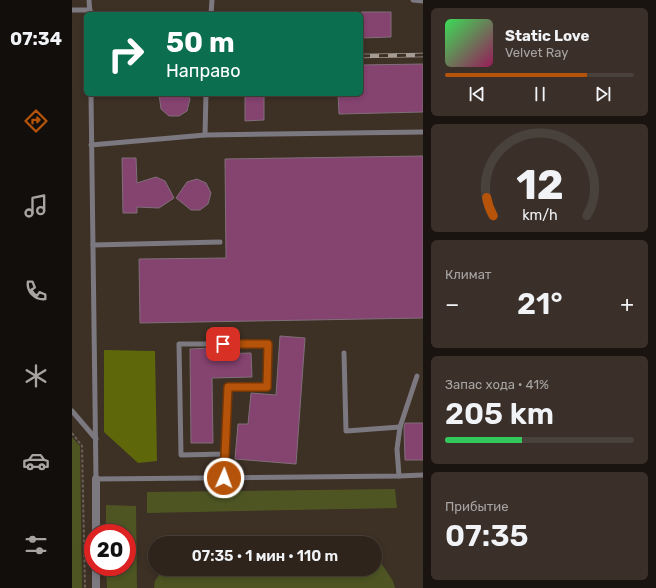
<!DOCTYPE html>
<html lang="ru">
<head>
<meta charset="utf-8">
<style>
  body { margin:0; font-family:Rubik,sans-serif; background:#3a3029; color:#f1f3f6; height:100vh; display:flex; flex-direction:column; font-size:15px; white-space:nowrap }
  * { box-sizing:border-box; margin:0 }
  p { font-size:13px; color:#a7a4a3 }
  .icon { flex:none; width:22px; height:22px; fill:none; stroke:currentColor; stroke-width:2; stroke-linecap:round; stroke-linejoin:round }
  .map { position:relative; flex:1; overflow:hidden }
  .details { display:flex; flex-direction:column; gap:8px; padding:8px; background:#19140f; width:233px }
  .details>* { flex:none }
  .banner { position:absolute; left:12px; top:12px; width:279px; height:84px; border-radius:6px; box-shadow:0 2px 6px #0003,0 0 0 1px #49413b; background:#0b6e4f; color:#fff; overflow:hidden }
  .speed { position:absolute; left:12px; top:524px; display:flex; gap:8px; font-size:20px; font-weight:700; text-align:center }
  .speed>* { display:grid; place-content:center; width:52px; height:52px; border-radius:50%; background:#2e241c; box-shadow:0 2px 6px #0003,0 0 0 1px #49413b; line-height:1 }
  .speed .limit { border:6px solid #d22; background:#fff; color:#111 }
  .pin { position:absolute; display:grid; place-items:center; width:34px; height:34px; color:#fff; margin:-17px; border-radius:8px; box-shadow:0 2px 6px #0006 }
  .me { position:absolute; width:44px; margin:-22px; rotate:2deg; stroke-linejoin:round; filter:drop-shadow(0 0 3px #0008) }
  .turn { display:flex; align-items:center; gap:14px; height:84px; padding:0 16px; font-size:18px }
  .turn .icon { width:52px; height:52px; stroke-width:2.5 }
  .turn b { display:block; font-size:28px; line-height:34px }
  .big { font-size:30px; font-weight:600; line-height:1.1 }
  .details .card { flex:1; display:flex; flex-direction:column; justify-content:center; gap:6px; min-width:0; padding:0 14px; border-radius:6px; background:#3a3029 }
  .details .dial { align-items:center; gap:0 }
  .dial svg { height:104px; overflow:visible; fill:none; stroke:#49413b; stroke-width:7; stroke-linecap:round; text-anchor:middle }
  .dial text { fill:#f1f3f6; stroke:none }
  .song { display:flex; align-items:center; gap:12px }
  .cover { width:48px; height:48px; border-radius:6px; background:linear-gradient(135deg,hsl(130 70% 55%),hsl(330 70% 35%)) }
  .played { height:4px; border-radius:2px; background:linear-gradient(90deg,#b45309 75%,#49413b 75%) }
  .keys { display:flex; justify-content:space-around; direction:ltr }
  .heat { display:flex; justify-content:space-between; align-items:center; font-size:22px; direction:ltr }
  .charge { height:6px; border-radius:3px; background:linear-gradient(90deg,#34c759 41%,#49413b 0) }
  .trip { position:absolute; left:76px; top:536px; width:234px; height:40px; border-radius:20px; background:#2e241c; box-shadow:0 2px 6px #0003,0 0 0 1px #49413b; font-weight:600; line-height:40px; text-align:center }
  main { display:flex; flex:1; min-height:0 }
  .dock { display:flex; flex-direction:column; width:72px; justify-content:space-around; align-items:center; background:#120e0b; color:#a7a4a3 }
  .dock .icon { width:28px; height:28px }
  .dock .current { color:#b45309 }
  .dock b { font-size:18px; color:#f1f3f6 }
  .map>svg:first-child { display:block }
</style>
</head>
<body>
<main>
<nav class="dock">
<b>07:34</b>
<svg class="icon current" aria-label="directions" viewBox="0 0 24 24"><path d="M12 3l9 9-9 9-9-9zM9 14v-3h6M13 9l2 2-2 2"/></svg>
<svg class="icon" aria-label="music" viewBox="0 0 24 24"><path d="M9 18V5l10-2v13"/><circle cx="6" cy="18" r="3"/><circle cx="16" cy="16" r="3"/></svg>
<svg class="icon" aria-label="phone" viewBox="0 0 24 24"><path d="M5 4h4l2 5-3 2q2 4 5 5l2-3 5 2v4C11 20 4 13 5 4z"/></svg>
<svg class="icon" aria-label="climate" viewBox="0 0 24 24"><path d="M12 3v18M4 7l16 10M4 17L20 7"/></svg>
<svg class="icon" aria-label="car" viewBox="0 0 24 24"><path d="M5 17H2v-5l4-1 3-4h7l3 4 3 1v5h-3M9 17h6M6 11h13"/><circle cx="7" cy="17" r="2"/><circle cx="17" cy="17" r="2"/></svg>
<svg class="icon" aria-label="filters" viewBox="0 0 24 24"><path d="M4 7h16M4 17h16"/><circle cx="9" cy="7" r="2"/><circle cx="15" cy="17" r="2"/></svg>
</nav>
<div class="map">
<svg width="351" height="588" viewBox="0 0 351 588">
  <rect width="100%" height="100%" fill="#3d3025"/>
  <g fill="#4e5523">
    <polygon points="0,437 8,446 10,588 0,588"/>
    <polygon points="323,489 325,508 75,513 75,492"/>
    <polygon points="34,505 64,506 65,588 35,588 34,567 55,567 55,533 34,533"/>
    <polygon points="303,557 307,560 321,581 323,588 82,588 83,581 91,569 303,569"/>
  </g>
  <polygon fill="#5e6709" points="32,350 83,351 85,461 66,463 32,432"/>
  <g fill="#854370" stroke="#816f7a">
    <polygon points="289,12 319,12 319,37 289,38"/>
    <polygon points="351,64 351,112 267,114 266,94 289,94 289,65"/>
    <polygon points="87,94 115,94 118,99 115,111 107,116 97,116 89,109"/>
    <polygon points="173,94 192,94 192,120 173,121"/>
    <polygon points="351,156 351,318 68,323 67,259 154,258 153,159"/>
    <polygon points="50,158 64,158 65,183 84,177 93,181 102,198 87,208 65,207 65,213 51,213"/>
    <polygon points="125,179 134,183 139,193 136,204 128,210 119,210 104,198 115,182"/>
    <polygon points="208,336 233,338 224,464 163,459 166,424 176,424 179,393 204,395"/>
    <polygon points="139,348 139,354 179,353 180,377 140,378 141,443 119,443 118,349"/>
    <polygon points="333,423 351,423 351,460 333,460 332,427"/>
  </g>
  <g fill="none" stroke-linecap="round" stroke-linejoin="round">
    <polyline stroke="#6c6157" stroke-width="2" stroke-dasharray="3 2" stroke-linecap="butt" points="0,433 10,446 13,588"/>
    <g stroke="#7b7880" stroke-width="5">
      <polyline points="17,0 18,14"/>
      <polyline points="341,0 351,1"/>
      <polyline points="0,10 18,10"/>
      <polyline points="139,14 140,0"/>
      <polyline points="19,94 24,479 327,476 351,475"/>
      <polyline points="133,135 134,94"/>
      <polyline points="19,145 133,135 351,132"/>
      <polyline points="21,245 148,242"/>
      <polyline points="272,353 274,431 328,427"/>
      <polyline points="0,411 24,439"/>
      <polyline points="327,476 325,449 328,427 345,376"/>
      <polyline points="152,478 156,387 195,387 196,344 107,344 109,455 153,454"/>
    </g>
    <g stroke="#7b7880" stroke-width="8">
      <polyline points="24,533 24,479"/>
      <polyline points="24,588 24,567"/>
    </g>
    <g stroke="#a59c93" stroke-width="4.5">
      <polyline id="rail" points="289,56 351,55"/>
    </g>
    <use href="#rail" stroke="#3d3025" stroke-width="3" stroke-dasharray="9" stroke-linecap="butt"/>
  </g>
  <g fill="none" stroke-linecap="round" stroke-linejoin="round">
    <g stroke="#753606" stroke-width="10">
      <polyline id="route" points="151,344 196,344 195,387 156,387 152,478"/>
    </g>
    <use href="#route" stroke="#b45309" stroke-width="7"/>
  </g>
</svg>
<div class="speed"><div class="limit">20</div></div>
<div class="pin" style="left:151px;top:344px;background:#d93025"><svg class="icon" aria-label="arrive" viewBox="0 0 24 24"><path d="M6 21V4h12l-3 4 3 4H6"/></svg></div>
<svg class="me" style="left:152px;top:478px" viewBox="-20 -20 40 40"><circle r="17" fill="#b45309" stroke="#fff" stroke-width="3"/><path d="M0-11L8 9 0 5-8 9z" fill="#fff"/></svg>
<div class="trip">07:35 · 1 мин · 110 m</div>
<div class="banner">
<div class="turn"><svg class="icon" aria-label="right" viewBox="0 0 24 24"><path d="M7 20v-9h11M14 6l5 5-5 5"/></svg><div><b>50 m</b>Направо</div></div>
</div>
</div>
<section class="details">
<div class="card">
<div class="song"><i class="cover"></i><div><b>Static Love</b><p>Velvet Ray</p></div></div>
<div class="played"></div>
<div class="keys"><svg class="icon" aria-label="previous" viewBox="0 0 24 24"><path d="M18 5L8 12l10 7zM5 5v14"/></svg><svg class="icon" aria-label="pause" viewBox="0 0 24 24"><path d="M8 5v14M16 5v14"/></svg><svg class="icon" aria-label="next" viewBox="0 0 24 24"><path d="M6 5l10 7-10 7zM19 5v14"/></svg></div>
</div>
<div class="card dial"><svg viewBox="0 0 100 80">
<path d="M14 69A42 42 0 1 1 86 69"/>
<path d="M14 69A42 42 0 0 1 9 55" stroke="#b45309"/>
<text x="50" y="56" font-size="32" font-weight="700">12</text>
<text x="50" y="72" font-size="11">km/h</text>
</svg></div>
<div class="card"><p>Климат</p>
<div class="heat"><a>−</a><b class="big">21°</b><a>+</a></div>
</div>
<div class="card"><p>Запас хода · 41%</p><b class="big">205 km</b><div class="charge"></div></div>
<div class="card"><p>Прибытие</p><b class="big">07:35</b></div>
</section>
</main>
</body>
</html>
